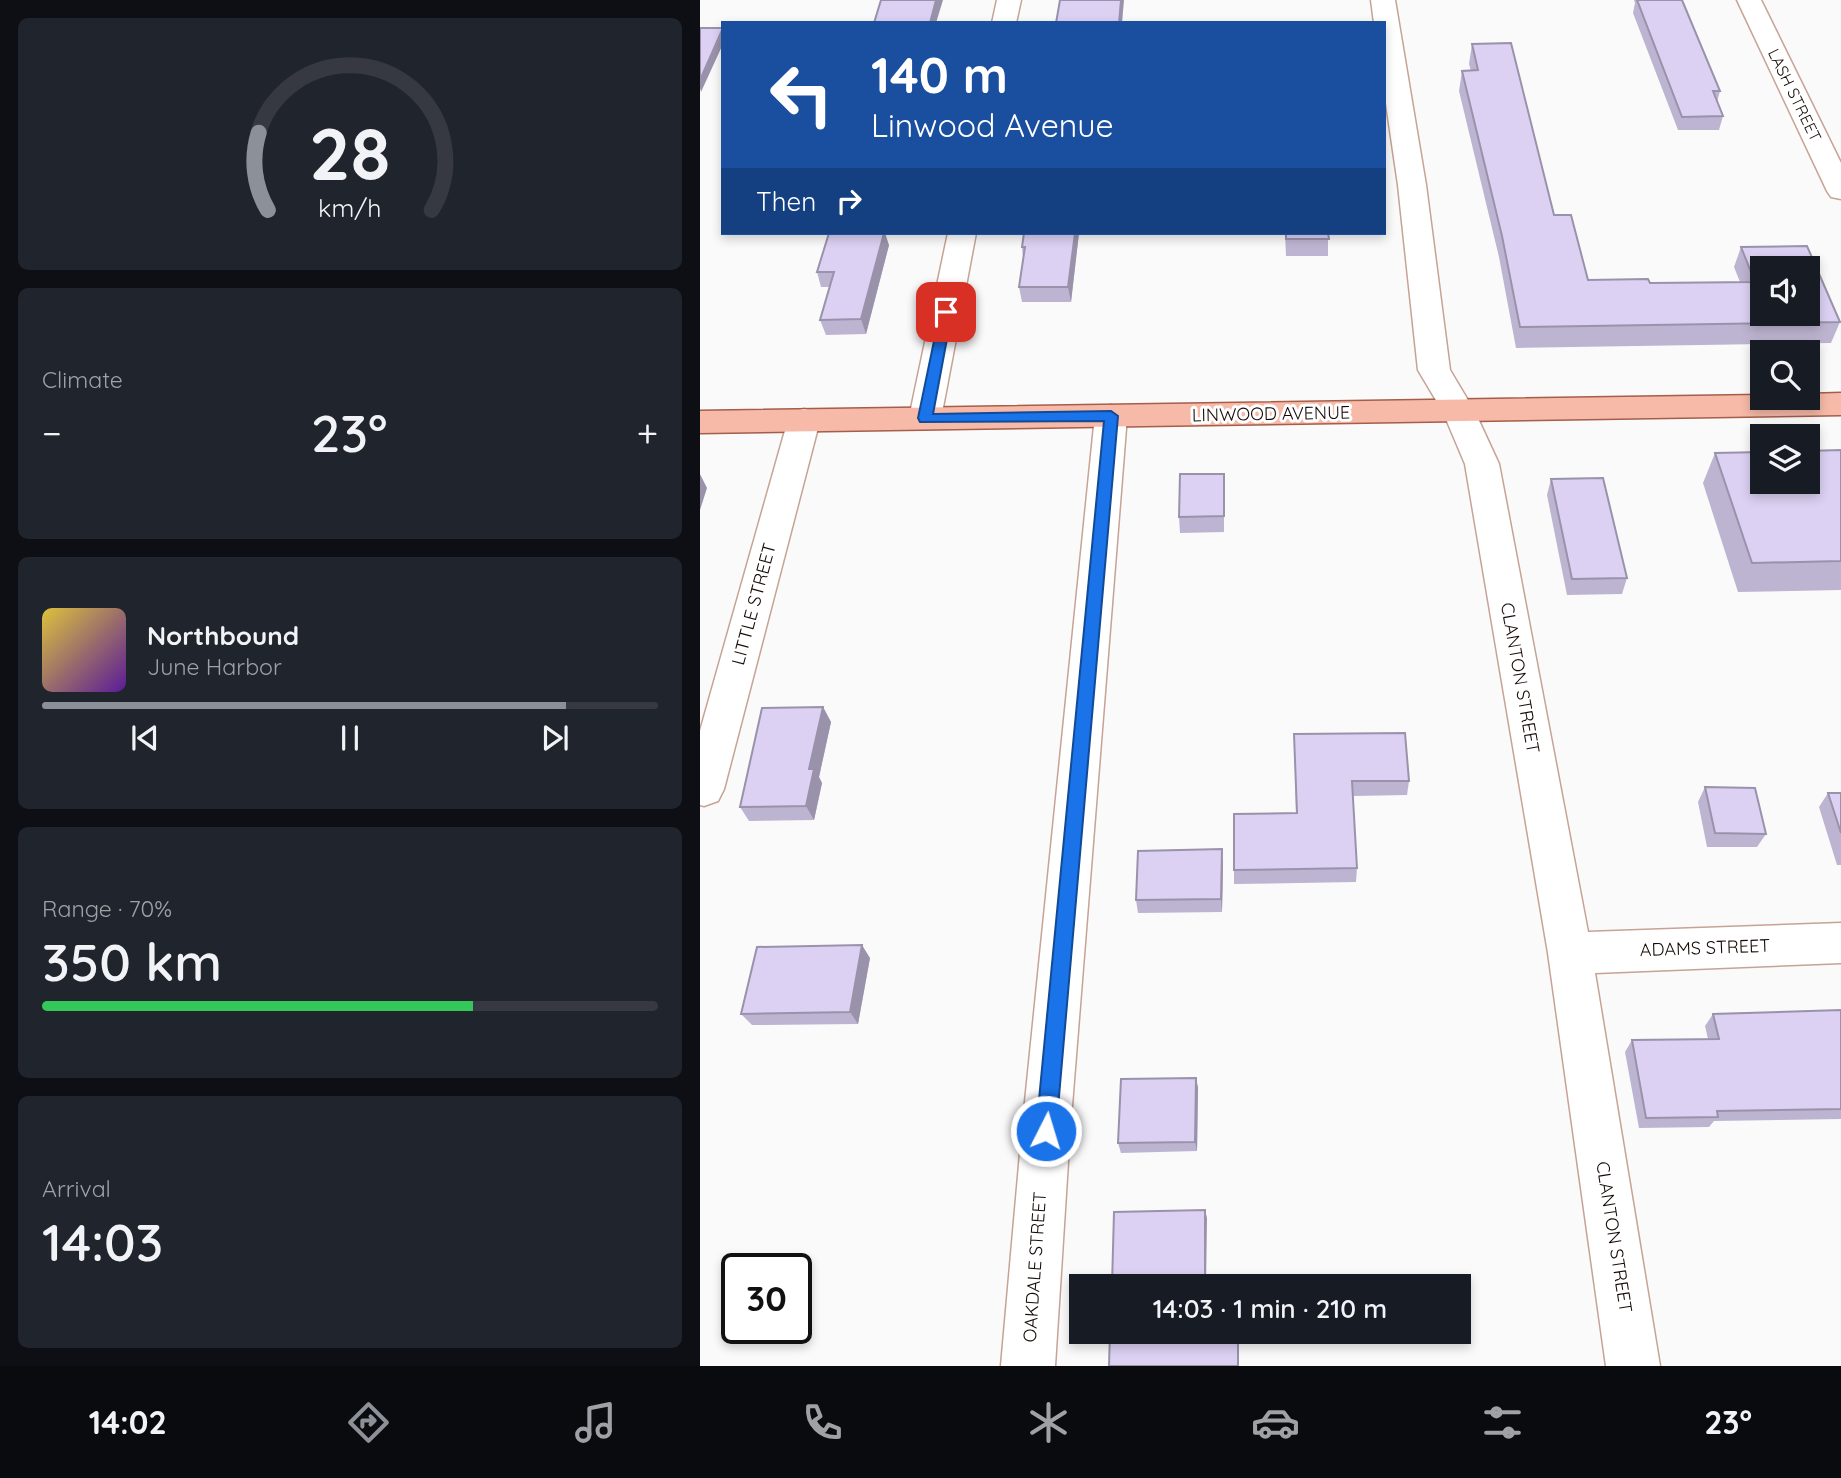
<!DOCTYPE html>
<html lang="en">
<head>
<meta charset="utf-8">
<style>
  body { margin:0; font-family:Quicksand,sans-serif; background:#20242c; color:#f1f3f6; height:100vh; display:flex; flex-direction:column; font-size:26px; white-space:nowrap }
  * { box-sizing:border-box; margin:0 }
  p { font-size:23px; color:#9ea1a6 }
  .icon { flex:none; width:38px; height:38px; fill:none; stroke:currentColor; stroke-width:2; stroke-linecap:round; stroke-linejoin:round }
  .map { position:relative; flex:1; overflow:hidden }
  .panel { display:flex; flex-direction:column; gap:18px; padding:18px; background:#0d0f14; width:700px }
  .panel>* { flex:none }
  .banner { position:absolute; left:21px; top:21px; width:665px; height:214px; border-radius:0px; box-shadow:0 4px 10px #0003; background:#1a4fa0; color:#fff; overflow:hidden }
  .tools { position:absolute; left:1050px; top:256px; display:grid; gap:14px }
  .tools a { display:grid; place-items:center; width:70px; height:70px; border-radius:0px; background:#171b24; box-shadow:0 4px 10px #0003; font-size:35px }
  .speed { position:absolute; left:21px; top:1253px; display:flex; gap:14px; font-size:35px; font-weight:700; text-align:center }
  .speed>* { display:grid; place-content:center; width:91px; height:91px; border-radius:50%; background:#171b24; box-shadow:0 4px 10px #0003; line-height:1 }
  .speed .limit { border:4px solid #111; border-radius:10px; background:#fff; color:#111 }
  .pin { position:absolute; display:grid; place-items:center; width:60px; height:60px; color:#fff; margin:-30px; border-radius:14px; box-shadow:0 4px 10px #0006 }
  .me { position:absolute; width:77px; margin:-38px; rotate:5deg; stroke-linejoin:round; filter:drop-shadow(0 0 5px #0008) }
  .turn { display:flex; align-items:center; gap:24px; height:147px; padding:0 35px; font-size:32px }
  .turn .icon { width:91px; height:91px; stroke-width:2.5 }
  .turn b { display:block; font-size:49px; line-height:60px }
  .then { display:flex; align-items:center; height:66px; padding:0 35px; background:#0003; gap:14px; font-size:26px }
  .big { font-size:52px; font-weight:600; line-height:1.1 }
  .panel .card { flex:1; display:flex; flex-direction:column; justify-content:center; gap:10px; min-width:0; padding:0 24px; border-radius:10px; background:#20242c }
  .panel .dial { align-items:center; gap:0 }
  .dial svg { height:182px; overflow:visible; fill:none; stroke:#363941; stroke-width:7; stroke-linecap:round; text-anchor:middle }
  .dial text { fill:#f1f3f6; stroke:none }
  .song { display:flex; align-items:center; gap:21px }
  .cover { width:84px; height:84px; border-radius:10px; background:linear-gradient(135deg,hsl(50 70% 55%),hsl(270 70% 35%)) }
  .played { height:7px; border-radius:4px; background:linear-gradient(90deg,#8c9099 85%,#363941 85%) }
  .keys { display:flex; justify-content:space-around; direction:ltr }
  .heat { display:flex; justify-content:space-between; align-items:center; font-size:38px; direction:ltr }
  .charge { height:10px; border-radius:5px; background:linear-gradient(90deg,#34c759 70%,#363941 0) }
  .trip { position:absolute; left:369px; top:1274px; width:402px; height:70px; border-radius:0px; background:#171b24; box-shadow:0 4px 10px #0003; font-weight:600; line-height:70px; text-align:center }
  .tab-bar { display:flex; height:112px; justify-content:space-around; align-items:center; background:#090b0e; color:#9ea1a6 }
  .tab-bar .icon { width:49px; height:49px }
  .tab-bar .on { color:#8c9099 }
  .tab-bar b { font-size:32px; color:#f1f3f6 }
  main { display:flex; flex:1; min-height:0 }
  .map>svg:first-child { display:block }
</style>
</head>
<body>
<main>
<section class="panel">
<div class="card dial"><svg viewBox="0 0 100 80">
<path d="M14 69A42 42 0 1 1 86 69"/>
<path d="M14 69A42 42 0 0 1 10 35" stroke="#8c9099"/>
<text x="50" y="56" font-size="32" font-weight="700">28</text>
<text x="50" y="72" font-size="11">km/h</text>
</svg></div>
<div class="card"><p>Climate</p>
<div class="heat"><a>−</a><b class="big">23°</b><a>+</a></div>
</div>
<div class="card">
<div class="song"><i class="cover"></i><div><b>Northbound</b><p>June Harbor</p></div></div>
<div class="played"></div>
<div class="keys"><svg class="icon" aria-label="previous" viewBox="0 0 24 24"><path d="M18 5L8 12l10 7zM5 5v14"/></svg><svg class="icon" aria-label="pause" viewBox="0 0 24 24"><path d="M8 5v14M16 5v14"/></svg><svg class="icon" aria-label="next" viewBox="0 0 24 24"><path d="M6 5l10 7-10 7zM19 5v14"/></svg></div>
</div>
<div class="card"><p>Range · 70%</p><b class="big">350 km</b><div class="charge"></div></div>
<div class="card"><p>Arrival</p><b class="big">14:03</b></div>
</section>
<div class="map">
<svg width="1141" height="1366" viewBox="0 0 1141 1366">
  <rect width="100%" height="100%" fill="#fafafa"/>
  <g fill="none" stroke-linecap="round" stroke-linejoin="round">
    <g stroke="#c6a396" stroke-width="3">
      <g id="minor">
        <polygon points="297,0 321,0 316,23 292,23"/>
        <polygon points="671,0 695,0 726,185 750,370 775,412 799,464 888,932 1141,923 1141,963 895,973 960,1366 906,1366 848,953 765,464 743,412 718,370 698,185 684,90 684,23 674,23"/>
        <polygon points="1037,0 1061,0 1141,163 1141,199 1131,197 1127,191"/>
        <polygon points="248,233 276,233 241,418 237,426 225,429 213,426 209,418"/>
        <polygon points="411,405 423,408 427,416 370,1131 355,1366 301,1366 322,1131 395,416 399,408"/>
        <polygon points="104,409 116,412 120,420 24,789 18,801 4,806 0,805 0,731 88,420 92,412"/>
      </g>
    </g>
    <g stroke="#a45e4a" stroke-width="3">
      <polygon id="major" points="1141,393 1141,415 0,433 0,411 1062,395 1062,397 1108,397 1108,394"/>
    </g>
    <use href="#minor" fill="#fff" fill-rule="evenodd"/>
    <use href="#major" fill="#f7baa8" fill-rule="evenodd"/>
  </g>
  <g fill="#bdb4d1">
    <polygon points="934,0 982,0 1020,91 1017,102 1023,116 1019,130 978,130 933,13 935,3"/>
    <polygon points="772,44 854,215 888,280 950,283 1040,282 1034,267 1041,247 1140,322 1131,343 816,348 799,257 759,91 762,71 771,71 769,64"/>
    <polygon points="379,233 371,302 322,302 319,287 323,258 322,247"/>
    <polygon points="585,233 628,233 628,256 586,256"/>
    <polygon points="189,245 166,334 126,335 120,320 130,287 121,287 117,272"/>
    <polygon points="1141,450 1141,590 1038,592 1003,483 1015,453"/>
    <polygon points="524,474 524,532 480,533 479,517"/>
    <polygon points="851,479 927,578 922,594 867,595 847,495"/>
    <polygon points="123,707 131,722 119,777 122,783 114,820 49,821 40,807"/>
    <polygon points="594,734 709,781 707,795 653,796 657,868 656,882 534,884 534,870 596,813"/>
    <polygon points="1005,787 1066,834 1057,847 1007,847 998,802"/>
    <polygon points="1128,793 1141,793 1141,865 1137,865 1119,807"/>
    <polygon points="523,863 522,912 438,913 436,900"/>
    <polygon points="170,958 158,1024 52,1025 41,1014"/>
    <polygon points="1141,1010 1141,1119 1014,1121 1009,1127 939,1128 925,1052 932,1040 1008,1039 1005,1026 1013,1014"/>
    <polygon points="496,1078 498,1088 497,1151 421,1153 418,1143"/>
  </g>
  <g fill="#9a92aa">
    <polygon points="236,0 243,0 236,23 230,23"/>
    <polygon points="421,0 424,0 422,23 419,23"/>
    <polygon points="23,30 23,44 1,92 0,88 0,80"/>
    <polygon points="184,233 185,233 189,245 166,334 161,319"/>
    <polygon points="375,233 379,233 371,302 368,287"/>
    <polygon points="0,474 7,488 0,510"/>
    <polygon points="123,707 131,722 119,777 122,783 114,820 106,806 109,769"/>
    <polygon points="522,849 523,863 522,912 521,899"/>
    <polygon points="162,945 170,958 158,1024 150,1012"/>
    <polygon points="496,1078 498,1088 497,1151 495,1142"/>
    <polygon points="505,1210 507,1218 506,1286 505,1286"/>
  </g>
  <g fill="#dcd1f3" stroke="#9a92aa" stroke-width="2" fill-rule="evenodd">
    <polygon points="181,0 236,0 230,23 174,23"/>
    <polygon points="360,0 421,0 419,23 356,23"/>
    <polygon points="937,0 982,0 1020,91 1013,91 1023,116 982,117"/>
    <polygon points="0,28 23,28 0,80"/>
    <path d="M 811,43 L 854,215 L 871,215 L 888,280 L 948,279 L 950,283 L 1055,282 L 1041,247 L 1107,246 L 1140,322 L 820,327 L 802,236 L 762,71 L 778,70 L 772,44 ZM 1062,268 L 1108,268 L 1108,313 L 1062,313 Z"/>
    <polygon points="129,233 184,233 161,319 120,320 134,272 117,272"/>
    <polygon points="324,233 375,233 368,287 319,287 325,247 322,247"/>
    <polygon points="586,233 628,233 629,239 586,239"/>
    <polygon points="1141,450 1141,561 1052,563 1015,453 1062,452 1062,481 1108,481 1108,451"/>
    <polygon points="480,474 524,474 524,516 479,517"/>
    <polygon points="903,478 927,578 872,579 851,479"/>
    <polygon points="123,707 109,769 114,769 106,806 40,807 62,708"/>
    <polygon points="705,733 709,781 652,781 657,868 534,870 534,814 597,813 594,734"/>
    <polygon points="1005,787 1055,788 1066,834 1015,833"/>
    <polygon points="1128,793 1141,793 1141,833"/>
    <polygon points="522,849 521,899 436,900 438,851"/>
    <polygon points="162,945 150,1012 41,1014 57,947"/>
    <polygon points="1141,1010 1141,1109 1017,1111 1018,1117 946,1118 932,1040 1019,1039 1013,1014"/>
    <polygon points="496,1078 495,1142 418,1143 421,1079"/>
    <polygon points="505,1210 505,1286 412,1286 414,1212"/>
    <polygon points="410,1332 538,1332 538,1366 409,1366"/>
  </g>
  <polygon fill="#1a73e8" stroke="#114b97" stroke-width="2" points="246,308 252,312 233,414 411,411 418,416 356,1131 353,1138 346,1141 339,1138 336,1131 404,421 220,422 218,418 240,312"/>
  <g text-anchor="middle" stroke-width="6" stroke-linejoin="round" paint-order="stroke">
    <g font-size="16" fill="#150a06" stroke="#fff">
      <text transform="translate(1095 95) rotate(64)" y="6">LASH STREET</text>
    </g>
    <g font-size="18" fill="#150a06" stroke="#fff">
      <text transform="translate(571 414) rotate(-1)" y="6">LINWOOD AVENUE</text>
      <text transform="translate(54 604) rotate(-75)" y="6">LITTLE STREET</text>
      <text transform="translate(820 678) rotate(80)" y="6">CLANTON STREET</text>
      <text transform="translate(1005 948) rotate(-2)" y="6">ADAMS STREET</text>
      <text transform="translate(914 1237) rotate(81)" y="6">CLANTON STREET</text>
      <text transform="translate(335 1267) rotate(-86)" y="6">OAKDALE STREET</text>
    </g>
  </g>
</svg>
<div class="tools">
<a><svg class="icon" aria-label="sound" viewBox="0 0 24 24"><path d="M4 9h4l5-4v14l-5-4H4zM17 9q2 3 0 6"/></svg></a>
<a><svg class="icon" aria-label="search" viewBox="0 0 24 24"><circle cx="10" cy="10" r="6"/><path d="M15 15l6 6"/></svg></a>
<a><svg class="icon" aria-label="layers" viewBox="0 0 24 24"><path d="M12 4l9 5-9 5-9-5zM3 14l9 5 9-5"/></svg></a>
</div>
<div class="speed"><div class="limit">30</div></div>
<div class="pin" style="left:246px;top:312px;background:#d93025"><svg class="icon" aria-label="arrive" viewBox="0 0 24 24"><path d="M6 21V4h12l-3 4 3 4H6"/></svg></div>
<svg class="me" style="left:346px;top:1131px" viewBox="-20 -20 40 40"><circle r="17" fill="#1a73e8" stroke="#fff" stroke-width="3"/><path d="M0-11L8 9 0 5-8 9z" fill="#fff"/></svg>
<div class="trip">14:03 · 1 min · 210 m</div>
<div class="banner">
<div class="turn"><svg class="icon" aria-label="left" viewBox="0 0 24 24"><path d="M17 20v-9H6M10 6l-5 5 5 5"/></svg><div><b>140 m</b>Linwood Avenue</div></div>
<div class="then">Then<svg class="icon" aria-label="right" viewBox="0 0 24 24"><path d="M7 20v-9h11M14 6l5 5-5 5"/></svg></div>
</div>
</div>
</main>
<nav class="tab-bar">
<b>14:02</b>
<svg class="icon on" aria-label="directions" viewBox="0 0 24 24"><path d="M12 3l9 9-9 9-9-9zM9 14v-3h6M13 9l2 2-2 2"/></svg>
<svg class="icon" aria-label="music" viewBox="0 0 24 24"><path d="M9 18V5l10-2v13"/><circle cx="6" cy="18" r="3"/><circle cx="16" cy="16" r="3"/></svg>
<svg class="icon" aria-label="phone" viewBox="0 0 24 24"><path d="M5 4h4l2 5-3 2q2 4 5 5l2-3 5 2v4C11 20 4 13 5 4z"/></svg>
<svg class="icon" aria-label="climate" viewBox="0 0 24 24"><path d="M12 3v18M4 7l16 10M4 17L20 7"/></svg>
<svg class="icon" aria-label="car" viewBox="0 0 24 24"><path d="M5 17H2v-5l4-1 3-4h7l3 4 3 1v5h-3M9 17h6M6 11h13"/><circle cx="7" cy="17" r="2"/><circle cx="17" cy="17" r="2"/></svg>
<svg class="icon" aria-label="filters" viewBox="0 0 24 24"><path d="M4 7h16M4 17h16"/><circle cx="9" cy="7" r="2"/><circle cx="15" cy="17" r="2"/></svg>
<b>23°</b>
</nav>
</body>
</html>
